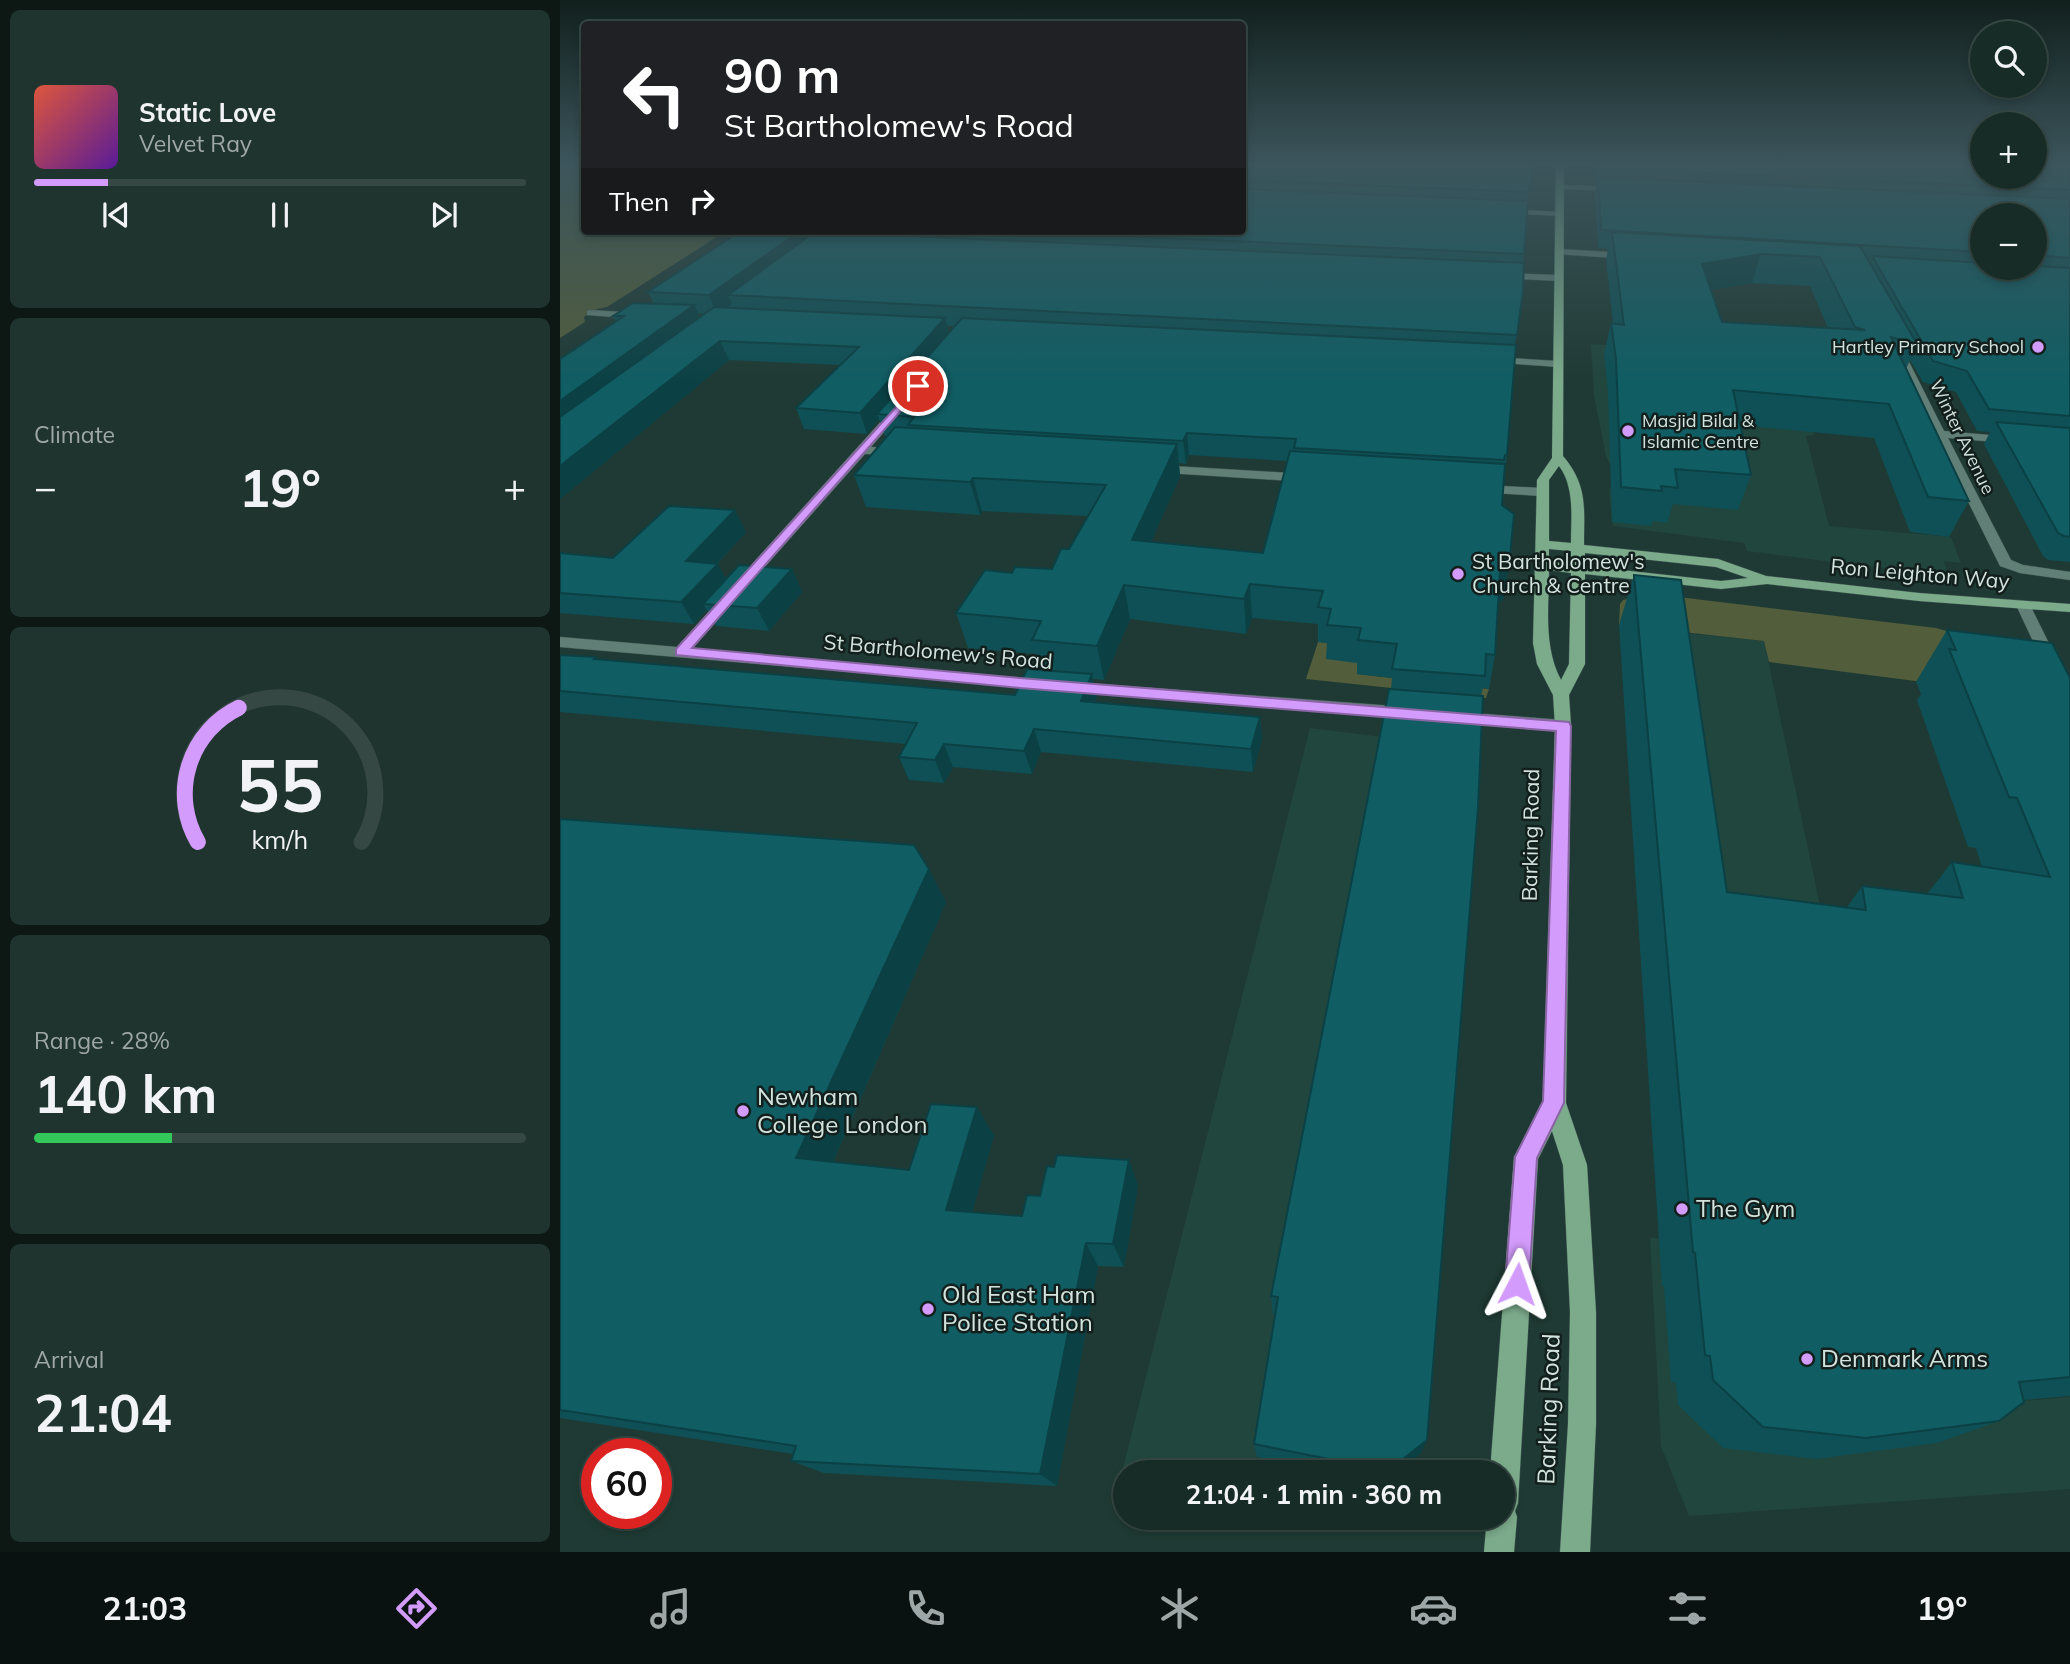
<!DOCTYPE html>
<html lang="en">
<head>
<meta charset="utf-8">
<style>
  body { margin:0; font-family:Mulish,sans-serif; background:#20342f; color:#f1f3f6; height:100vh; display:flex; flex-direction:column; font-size:26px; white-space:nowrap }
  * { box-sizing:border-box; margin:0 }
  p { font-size:23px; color:#9ea7a7 }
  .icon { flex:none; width:38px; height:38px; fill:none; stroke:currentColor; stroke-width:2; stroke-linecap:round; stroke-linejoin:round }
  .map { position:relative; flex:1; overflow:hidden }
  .details { display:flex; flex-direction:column; gap:10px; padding:10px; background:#0d1815; width:560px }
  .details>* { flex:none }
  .banner { position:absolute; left:21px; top:21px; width:665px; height:214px; border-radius:7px; box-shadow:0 4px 10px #0003,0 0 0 2px #364844; background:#202124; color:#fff; overflow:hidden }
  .tools { position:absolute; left:1410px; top:21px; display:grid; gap:14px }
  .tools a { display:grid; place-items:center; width:77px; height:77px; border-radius:50%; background:#172c27; box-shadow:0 4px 10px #0003,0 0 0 2px #364844; font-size:35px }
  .speed { position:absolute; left:21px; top:1438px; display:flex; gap:14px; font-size:35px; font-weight:700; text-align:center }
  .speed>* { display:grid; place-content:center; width:91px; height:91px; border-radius:50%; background:#172c27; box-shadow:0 4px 10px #0003,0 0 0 2px #364844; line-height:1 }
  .speed .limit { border:10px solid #d22; background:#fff; color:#111 }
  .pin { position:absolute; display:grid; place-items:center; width:60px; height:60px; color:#fff; margin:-30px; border:4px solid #fff; border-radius:50%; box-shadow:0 2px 7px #0007 }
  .me { position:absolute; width:77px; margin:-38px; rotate:4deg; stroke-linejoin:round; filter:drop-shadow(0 0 5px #0008) }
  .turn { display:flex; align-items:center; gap:24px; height:147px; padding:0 28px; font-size:32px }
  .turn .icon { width:91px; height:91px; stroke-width:2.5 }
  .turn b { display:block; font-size:49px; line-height:60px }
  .then { display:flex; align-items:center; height:66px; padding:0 28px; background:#0003; gap:14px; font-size:26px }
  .big { font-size:52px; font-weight:700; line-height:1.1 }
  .details .widget { flex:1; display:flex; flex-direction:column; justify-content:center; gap:10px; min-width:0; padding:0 24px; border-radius:10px; background:#20342f }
  .details .dial { align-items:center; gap:0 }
  .dial svg { height:182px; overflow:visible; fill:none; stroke:#364844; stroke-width:7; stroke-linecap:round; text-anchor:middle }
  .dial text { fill:#f1f3f6; stroke:none }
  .song { display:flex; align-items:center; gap:21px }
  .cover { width:84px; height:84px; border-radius:10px; background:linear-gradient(135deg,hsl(10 70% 55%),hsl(270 70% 35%)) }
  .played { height:7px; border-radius:4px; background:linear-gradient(90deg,#d39cfc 15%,#364844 15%) }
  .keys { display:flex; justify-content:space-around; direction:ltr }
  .heat { display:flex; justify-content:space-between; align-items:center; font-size:38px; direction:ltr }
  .charge { height:10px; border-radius:5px; background:linear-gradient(90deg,#34c759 28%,#364844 0) }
  .trip { position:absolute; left:553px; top:1460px; width:402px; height:70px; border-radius:35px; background:#172c27; box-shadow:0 4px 10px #0003,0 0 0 2px #364844; font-weight:700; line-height:70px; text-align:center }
  .tab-bar { display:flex; height:112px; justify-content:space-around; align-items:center; background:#091210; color:#9ea7a7 }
  .tab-bar .icon { width:49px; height:49px }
  .tab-bar .on { color:#d39cfc }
  .tab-bar b { font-size:32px; color:#f1f3f6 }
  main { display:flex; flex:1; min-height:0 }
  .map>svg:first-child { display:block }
</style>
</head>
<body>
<main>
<section class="details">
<div class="widget">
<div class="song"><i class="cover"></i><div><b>Static Love</b><p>Velvet Ray</p></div></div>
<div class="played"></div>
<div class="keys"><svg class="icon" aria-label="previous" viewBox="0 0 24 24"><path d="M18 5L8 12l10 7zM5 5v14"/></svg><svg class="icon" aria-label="pause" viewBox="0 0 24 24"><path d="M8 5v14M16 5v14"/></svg><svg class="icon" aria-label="next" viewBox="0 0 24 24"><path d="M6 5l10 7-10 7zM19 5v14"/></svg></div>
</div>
<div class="widget"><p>Climate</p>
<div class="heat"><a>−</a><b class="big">19°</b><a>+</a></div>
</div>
<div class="widget dial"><svg viewBox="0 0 100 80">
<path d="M14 69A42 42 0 1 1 86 69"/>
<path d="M14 69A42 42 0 0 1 32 10" stroke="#d39cfc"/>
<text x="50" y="56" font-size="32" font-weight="700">55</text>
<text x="50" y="72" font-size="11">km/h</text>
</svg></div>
<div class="widget"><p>Range · 28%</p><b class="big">140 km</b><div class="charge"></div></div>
<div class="widget"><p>Arrival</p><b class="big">21:04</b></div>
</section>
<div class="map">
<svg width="1510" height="1552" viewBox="0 0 1510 1552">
  <rect width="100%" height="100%" fill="#1f3a34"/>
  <g fill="#21463e">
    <polygon points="1031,344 1204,355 1246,414 1254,435 1246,436 1269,526 1391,537 1401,563 1384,561 1388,574 1296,565 1187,551 1184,543 1054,526 1052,522 1049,488 1055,488 1052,469 1046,456 1034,395"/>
    <polygon points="1104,631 1204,641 1266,934 1080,933"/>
    <polygon points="750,728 823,737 868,1355 861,1453 837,1472 772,1472 698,1457 695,1472 565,1472 565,1488 558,1488"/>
    <polygon points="1090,1237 1367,1291 1417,1405 1510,1397 1510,1489 1129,1516 1101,1446"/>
  </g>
  <g fill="#515d3b">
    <polygon points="0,165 24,165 24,231 166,231 47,307 37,309 24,317 25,322 0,338"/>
    <polygon points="1083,595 1102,595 1376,628 1409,637 1471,696 1209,662 1204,641 1059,625 1060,604 1063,600"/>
    <polygon points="758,642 771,643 799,663 797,674 929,689 926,698 746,679"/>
  </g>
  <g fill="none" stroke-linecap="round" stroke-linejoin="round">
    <g stroke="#3f5752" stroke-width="1">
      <g id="minor">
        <polygon points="1000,185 1059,187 1063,189 1059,191 997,189"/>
        <polygon points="945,209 1000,212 1004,214 1000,216 942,213"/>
        <polygon points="999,249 1069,253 1073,256 1069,259 996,254"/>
        <polygon points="940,273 999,275 1003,278 999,281 937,278 936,276"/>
        <polygon points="30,310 79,313 84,316 79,319 27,315 27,311"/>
        <polygon points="1333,346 1342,348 1384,431 1452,437 1454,439 1448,443 1388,438 1451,560 1463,565 1510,572 1510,580 1460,573 1440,566 1332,348"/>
        <polygon points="932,357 998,361 1003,364 998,367 928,362 927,360"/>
        <polygon points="338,406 344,409 311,447 338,448 342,449 342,455 305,454 132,649 485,680 491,681 493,685 491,689 0,647 0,637 117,647 334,407"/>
        <polygon points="596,465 747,474 753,478 747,482 592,472 590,469"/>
        <polygon points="921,485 982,488 988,492 982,496 917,492 917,486"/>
        <polygon points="1463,601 1470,605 1510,686 1510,709 1502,703 1456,605"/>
        <polygon points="513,682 847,707 855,713 847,719 507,691 505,687 507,683"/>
        <polygon points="900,712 1003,720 1011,726 1003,732 894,722 892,718 894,714"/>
      </g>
    </g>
    <g stroke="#3f5752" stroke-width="1">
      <path id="major" d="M 996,165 L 1004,165 L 1003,456 C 1028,486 1024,507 1024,545 L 1158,559 L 1206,576 L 1359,593 L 1510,604 L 1510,612 L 1359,601 L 1207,584 L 1161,589 L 1025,574 L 1025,664 L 1009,695 L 1011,726 L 1006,1103 L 1027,1165 L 1036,1312 L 1036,1424 L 1030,1552 L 1000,1552 L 1008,1424 L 1010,1312 L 1003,1165 L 992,1131 L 978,1159 L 958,1503 L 955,1511 L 957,1517 L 954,1552 L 924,1552 L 927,1517 L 943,1517 L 943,1472 L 930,1472 L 954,1157 L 983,1101 L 995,726 L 993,695 L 977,664 L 973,643 L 977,480 L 992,458 ZM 999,466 C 1015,487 1011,518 1011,543 L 989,541 L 989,480 ZM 989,549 L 1011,551 L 1011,564 L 989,562 ZM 1025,553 L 1156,567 L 1188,578 L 1161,581 L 1025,566 ZM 989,570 L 1011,573 L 1009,664 L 1001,680 C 983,646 989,607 989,570 Z"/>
    </g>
    <use href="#minor" fill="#627f77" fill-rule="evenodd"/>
    <use href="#major" fill="#7cab8b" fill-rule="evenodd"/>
  </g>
  <g fill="#0e5055" fill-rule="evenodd">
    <path d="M 682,165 L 971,169 L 963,263 L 963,292 L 955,345 L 947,455 L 944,478 L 942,505 L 943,601 L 938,602 L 935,655 L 929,689 L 923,688 L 921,696 L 861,1453 L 837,1472 L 771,1472 L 697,1457 L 694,1444 L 715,1315 L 713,1315 L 711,1296 L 831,689 L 832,678 L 797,674 L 797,663 L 766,659 L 767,643 L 758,642 L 758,624 L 692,618 L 686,634 L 570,619 L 544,680 L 533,679 L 537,697 L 535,702 L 700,717 L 702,739 L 693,772 L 481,752 L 472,774 L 393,767 L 384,783 L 349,780 L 339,757 L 346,744 L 0,712 L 0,655 L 38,660 L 455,695 L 480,670 L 475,654 L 408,648 L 396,613 L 452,573 L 492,569 L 509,549 L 528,516 L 422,511 L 420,515 L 306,507 L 294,475 L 327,436 L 325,436 L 319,419 L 307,434 L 244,429 L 236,408 L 280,365 L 169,360 L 0,499 L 0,359 L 56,321 L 53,316 L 94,304 L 88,292 L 181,231 L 269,231 L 267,233 L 272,233 L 271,231 L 682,231 ZM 138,313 L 145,314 L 140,318 ZM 387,326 L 395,326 L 389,333 ZM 629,455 L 728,461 L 703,553 L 591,542 L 620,476 L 619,463 L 626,464 Z"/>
    <path d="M 1034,165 L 1510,165 L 1510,562 L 1488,560 L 1483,556 L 1424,444 L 1430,432 L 1417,431 L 1396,392 L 1363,382 L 1350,360 L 1346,369 L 1409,501 L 1389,537 L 1350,532 L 1314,438 L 1180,425 L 1191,475 L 1178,510 L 1113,504 L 1107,523 L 1093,521 L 1091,526 L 1052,522 L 1048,392 L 1044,354 L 1051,323 L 1053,323 L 1046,260 L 1048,249 L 1038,248 L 1035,193 L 1037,184 L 1035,184 ZM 1423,215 L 1475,215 L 1475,268 L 1423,268 ZM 1192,283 L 1250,286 L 1268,328 L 1162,322 L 1151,290 Z"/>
    <polygon points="186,532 157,564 166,579 232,569 242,592 209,631 156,626 147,610 134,624 0,613 0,553 53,558"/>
    <polygon points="1074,575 1167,892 1287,907 1302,886 1367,894 1392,862 1422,867 1416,848 1408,847 1357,700 1361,694 1356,682 1387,630 1510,678 1510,1396 1464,1400 1439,1421 1377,1443 1256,1459 1163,1448 1118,1405 1116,1383 1111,1382 1104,1287 1102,1286 1059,625"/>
    <polygon points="0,819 386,902 273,1162 349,1170 434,1135 412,1212 462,1216 480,1196 494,1167 569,1160 578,1186 564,1267 538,1266 497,1486 264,1473 231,1461 233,1454 0,1418"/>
  </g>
  <g fill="#0b4145">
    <polygon points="240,231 269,231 182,296 168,295 172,304 157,314 149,295"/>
    <polygon points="1201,254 1192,283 1134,293 1142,264"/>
    <polygon points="134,305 143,324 0,431 0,401"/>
    <polygon points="385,318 390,337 317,414 319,419 307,434 300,413"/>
    <polygon points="160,341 169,360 0,499 0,466"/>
    <polygon points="627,433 629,455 626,464 623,441"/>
    <polygon points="617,444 620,476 577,574 572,540"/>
    <polygon points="413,478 422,511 420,515 410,482"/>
    <polygon points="175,510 186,532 139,583 126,561"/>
    <polygon points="158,564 169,585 143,604 147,610 134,624 121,602"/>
    <polygon points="949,567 943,601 935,603 940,570"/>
    <polygon points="232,569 242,592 209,631 197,608"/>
    <polygon points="690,584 692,618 686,634 684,599"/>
    <polygon points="564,585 570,619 544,680 537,646"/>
    <polygon points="532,674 537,697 526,723 521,701"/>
    <polygon points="700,717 702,739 693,772 691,749"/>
    <polygon points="474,729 481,752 472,774 464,751"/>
    <polygon points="384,744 393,767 384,783 375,760"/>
    <polygon points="369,869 386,902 263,1184 236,1158"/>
    <polygon points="417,1107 434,1135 406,1234 386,1210"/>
    <polygon points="569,1160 578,1186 564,1267 553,1244"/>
    <polygon points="526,1243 538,1266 497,1486 480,1474"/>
    <polygon points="867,1440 861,1453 837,1472 828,1472"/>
  </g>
  <g fill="#105d63" stroke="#0b4145" stroke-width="2" fill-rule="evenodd">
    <polygon points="682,165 971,165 971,169 969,192 682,180"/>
    <polygon points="1038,165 1423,165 1423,177 1475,177 1475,165 1510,165 1510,190 1038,168"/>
    <polygon points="1038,177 1510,199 1510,258 1475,255 1475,215 1423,215 1423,252 1041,230"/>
    <polygon points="682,189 968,201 964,254 444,231 682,231"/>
    <polygon points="181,231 240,231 149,295 88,292"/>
    <polygon points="255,232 964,263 963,292 957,335 168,295"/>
    <path d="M 1052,232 L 1300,246 L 1357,344 L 1331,337 L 1409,501 L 1368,497 L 1329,404 L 1173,390 L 1191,475 L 1115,469 L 1118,488 L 1101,486 L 1102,491 L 1061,487 L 1056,359 L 1051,323 L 1064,325 ZM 1201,254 L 1260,257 L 1295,327 L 1305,330 L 1162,322 L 1142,264 Z"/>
    <polygon points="1312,256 1423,263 1423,268 1475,268 1475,266 1510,268 1510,416 1429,409 1407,371 1373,361"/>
    <polygon points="73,303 134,305 0,401 0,359 64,316 53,316"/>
    <polygon points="154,307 385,318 300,413 236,408 299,347 160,341 0,466 0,417"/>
    <polygon points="402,318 956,345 947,455 945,455 944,460 734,448 736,439 627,433 623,441 348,425 354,417 317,414"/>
    <polygon points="1436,422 1510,428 1510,537 1504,536 1498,533"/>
    <polygon points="335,427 617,444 572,540 703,553 730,451 945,464 942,505 954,514 949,567 940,570 935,655 926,654 925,676 832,669 837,644 798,640 801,628 767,625 771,609 758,607 763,591 690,584 684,599 564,585 537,646 472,640 481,621 396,613 425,570 452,573 455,567 492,569 501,549 509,549 546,485 413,478 410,482 294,475"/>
    <polygon points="109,506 175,510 126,561 158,564 121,602 0,593 0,553 53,558"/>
    <polygon points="179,565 232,569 197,608 143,604"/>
    <polygon points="1074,575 1121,580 1167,892 1306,910 1302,886 1403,898 1392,862 1490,877 1457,798 1449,797 1389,649 1396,650 1387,630 1492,643 1510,678 1510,1377 1459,1382 1464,1402 1439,1421 1306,1438 1203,1427 1153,1380 1150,1356 1145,1355 1135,1253 1133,1252"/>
    <polygon points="0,655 36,657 34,659 455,695 467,669 532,674 521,701 700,717 691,749 474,729 464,751 384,744 375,760 339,757 357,723 0,691"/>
    <polygon points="829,689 923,696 918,808 867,1440 828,1471 694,1444 718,1297 711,1296"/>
    <polygon points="0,819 354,845 369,869 236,1158 349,1170 371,1104 417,1107 386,1210 462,1216 467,1195 480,1196 487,1166 494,1167 497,1155 569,1160 553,1244 526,1243 480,1474 231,1461 236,1446 0,1410"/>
  </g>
  <linearGradient id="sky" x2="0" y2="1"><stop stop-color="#11201d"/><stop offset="0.43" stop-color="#3c555c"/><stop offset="1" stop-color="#3c555c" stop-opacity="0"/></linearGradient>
  <rect width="1510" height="382" fill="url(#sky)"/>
  <polygon fill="#d39cfc" stroke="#8965a4" stroke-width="2" points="358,383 361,384 361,388 132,648 460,678 1009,722 1011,726 1004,1103 977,1158 969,1284 965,1292 957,1296 948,1292 945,1284 955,1157 983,1101 996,731 460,688 116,655 116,649"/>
  <g fill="#d39cfc" stroke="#131f1c" stroke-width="2.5">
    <circle cx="1478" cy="347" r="7"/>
    <circle cx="1068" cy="431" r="7"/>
    <circle cx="898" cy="574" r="7"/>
    <circle cx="183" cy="1111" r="7"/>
    <circle cx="1122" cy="1209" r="7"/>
    <circle cx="368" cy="1309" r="7"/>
    <circle cx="1247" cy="1359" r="7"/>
  </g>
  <g text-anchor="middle" stroke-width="5" stroke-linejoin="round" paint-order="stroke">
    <g font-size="18" fill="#d2e2dd" stroke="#131f1c" text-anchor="end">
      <text x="1464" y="353">Hartley Primary School</text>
      <text x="1082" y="427" text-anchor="start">Masjid Bilal &amp;<tspan x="1082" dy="21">Islamic Centre</tspan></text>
    </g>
    <g font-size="18" fill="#d2e2dd" stroke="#131f1c">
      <text transform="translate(1402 437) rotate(64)" y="6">Winter Avenue</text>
    </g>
    <g font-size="21" fill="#d2e2dd" stroke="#131f1c" text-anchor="start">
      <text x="912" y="569">St Bartholomew's<tspan x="912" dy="24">Church &amp; Centre</tspan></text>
    </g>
    <g font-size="21" fill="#d2e2dd" stroke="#131f1c">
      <text transform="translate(1360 574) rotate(5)" y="7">Ron Leighton Way</text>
      <text transform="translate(378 652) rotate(5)" y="7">St Bartholomew's Road</text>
      <text transform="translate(971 835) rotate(-89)" y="7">Barking Road</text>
    </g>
    <g font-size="24" fill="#d2e2dd" stroke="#131f1c" text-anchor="start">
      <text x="197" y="1105">Newham<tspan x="197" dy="28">College London</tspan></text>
      <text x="1136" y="1217">The Gym</text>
      <text x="382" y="1303">Old East Ham<tspan x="382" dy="28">Police Station</tspan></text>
      <text x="1261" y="1367">Denmark Arms</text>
    </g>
    <g font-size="24" fill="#d2e2dd" stroke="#131f1c">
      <text transform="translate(989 1409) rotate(-88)" y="8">Barking Road</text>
    </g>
  </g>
</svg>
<div class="tools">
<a><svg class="icon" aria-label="search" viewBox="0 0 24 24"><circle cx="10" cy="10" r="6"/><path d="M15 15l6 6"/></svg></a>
<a>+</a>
<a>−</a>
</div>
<div class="speed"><div class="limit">60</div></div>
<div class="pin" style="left:358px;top:386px;background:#d93025"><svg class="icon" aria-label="arrive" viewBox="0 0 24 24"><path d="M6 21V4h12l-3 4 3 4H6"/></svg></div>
<svg class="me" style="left:957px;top:1284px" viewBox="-20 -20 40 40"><path d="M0-17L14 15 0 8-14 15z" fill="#d39cfc" stroke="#fff" stroke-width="4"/></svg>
<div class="trip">21:04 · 1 min · 360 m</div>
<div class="banner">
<div class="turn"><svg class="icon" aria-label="left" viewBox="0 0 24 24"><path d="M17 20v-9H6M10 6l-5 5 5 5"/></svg><div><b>90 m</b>St Bartholomew's Road</div></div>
<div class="then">Then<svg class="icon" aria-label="right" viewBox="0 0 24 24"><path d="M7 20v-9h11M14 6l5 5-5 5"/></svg></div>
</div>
</div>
</main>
<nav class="tab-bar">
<b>21:03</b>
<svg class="icon on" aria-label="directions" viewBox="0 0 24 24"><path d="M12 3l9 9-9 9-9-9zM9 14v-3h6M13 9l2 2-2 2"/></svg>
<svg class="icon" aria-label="music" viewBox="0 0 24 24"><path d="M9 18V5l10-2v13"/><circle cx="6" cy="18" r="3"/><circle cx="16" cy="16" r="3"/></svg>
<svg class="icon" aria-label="phone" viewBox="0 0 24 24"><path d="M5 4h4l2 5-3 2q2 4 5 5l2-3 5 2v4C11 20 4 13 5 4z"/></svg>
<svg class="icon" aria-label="climate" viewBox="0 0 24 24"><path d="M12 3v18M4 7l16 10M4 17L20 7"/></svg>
<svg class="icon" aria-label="car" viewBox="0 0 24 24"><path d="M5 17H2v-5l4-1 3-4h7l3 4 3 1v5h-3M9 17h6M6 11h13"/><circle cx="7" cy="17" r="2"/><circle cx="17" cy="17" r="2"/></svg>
<svg class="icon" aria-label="filters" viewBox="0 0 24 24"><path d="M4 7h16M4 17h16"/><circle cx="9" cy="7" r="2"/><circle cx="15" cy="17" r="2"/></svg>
<b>19°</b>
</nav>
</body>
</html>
